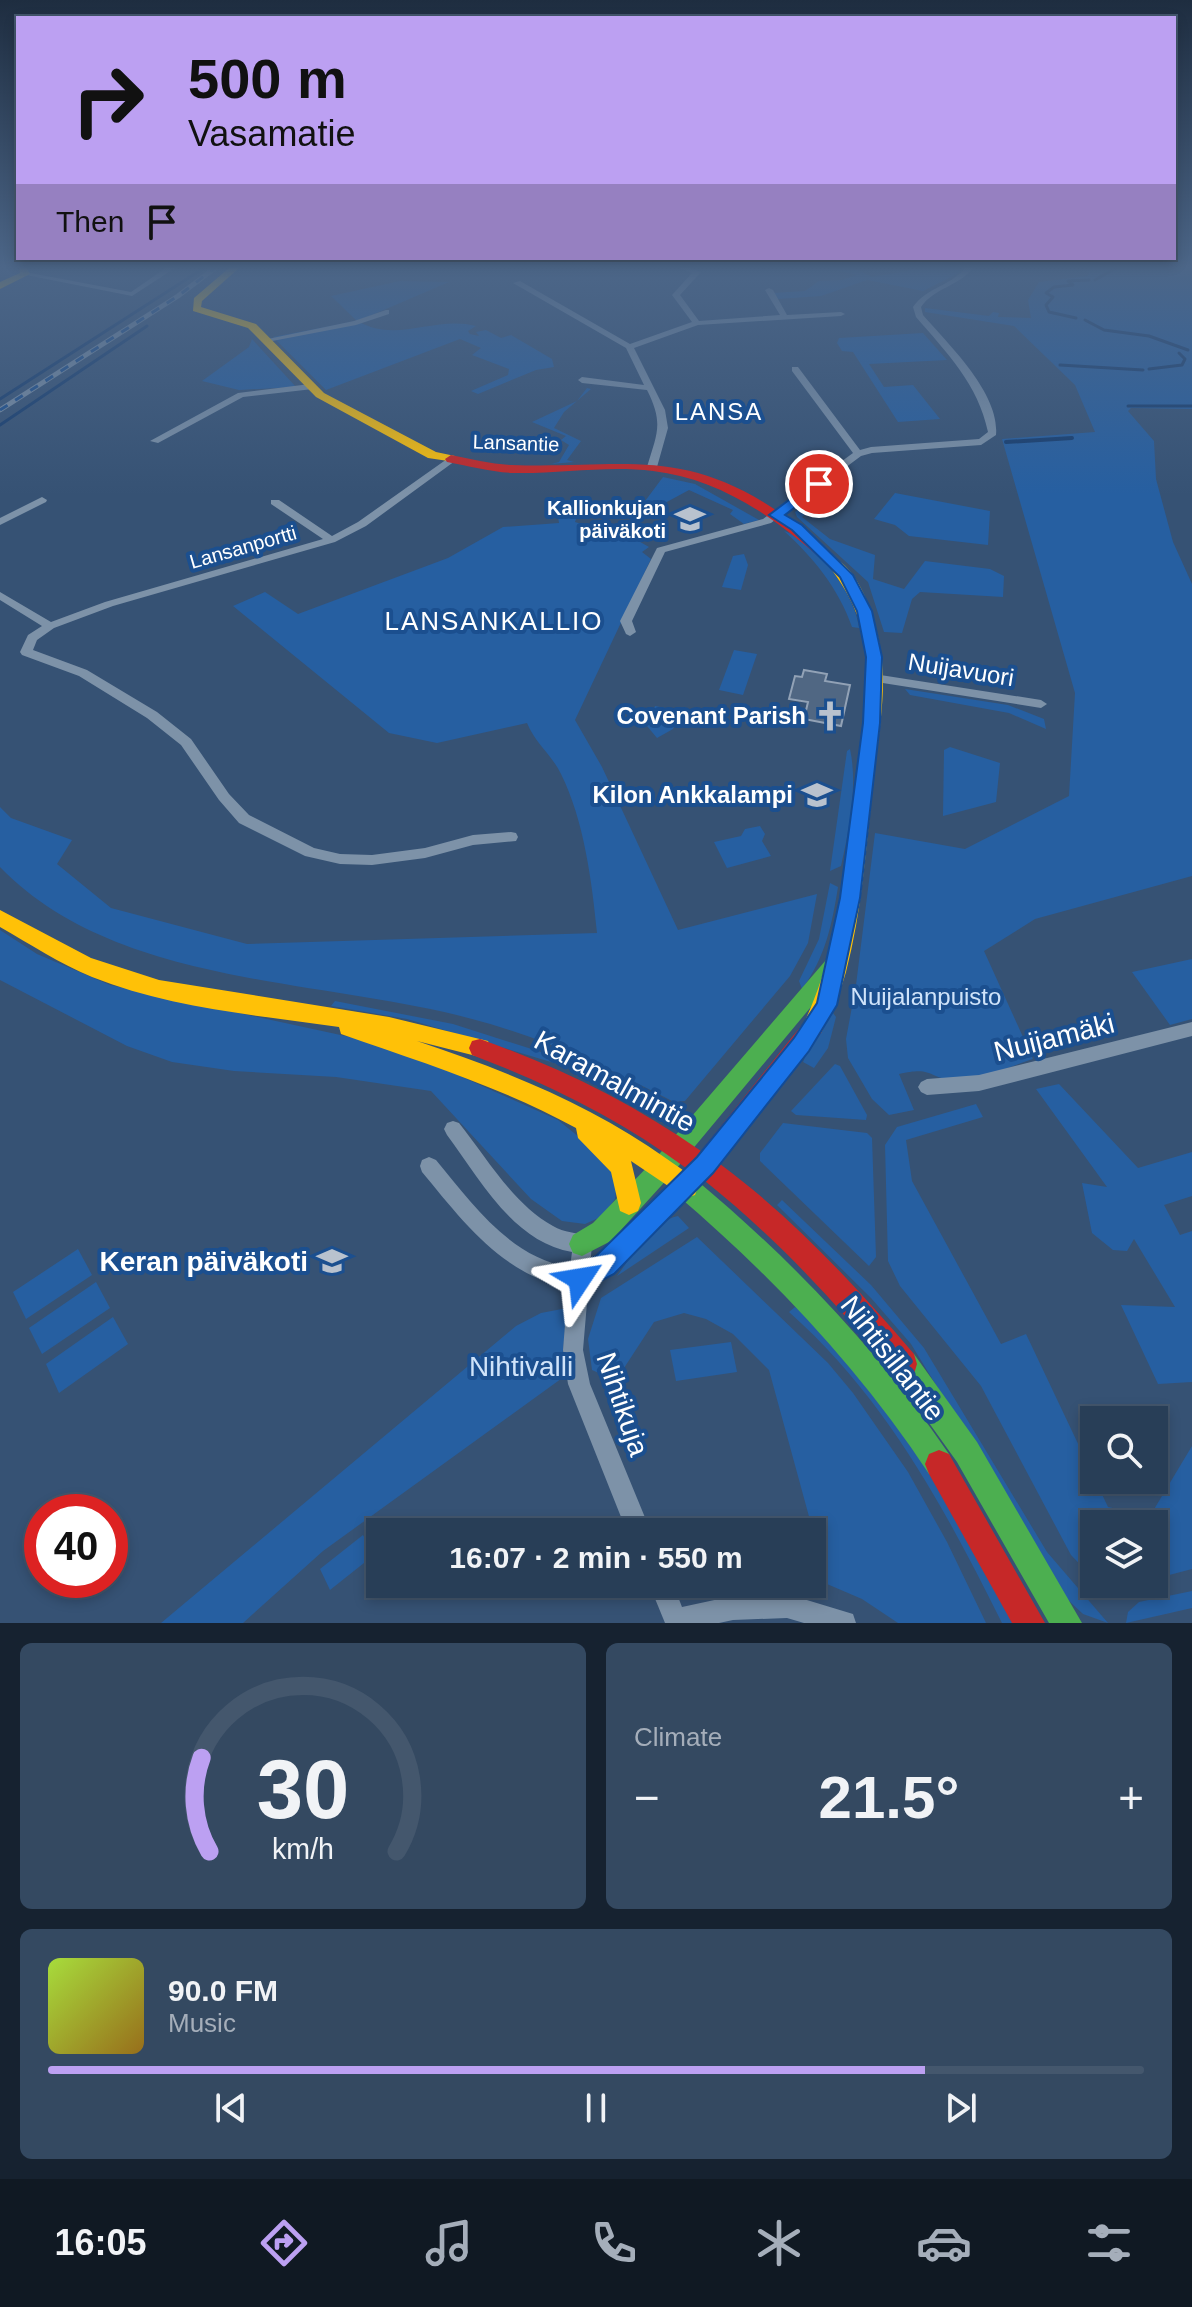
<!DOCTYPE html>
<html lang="en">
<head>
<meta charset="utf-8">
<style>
  body { margin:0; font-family:Helvetica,sans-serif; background:#344961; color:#f1f3f6; height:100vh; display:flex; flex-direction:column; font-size:30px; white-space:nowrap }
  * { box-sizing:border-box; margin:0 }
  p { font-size:26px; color:#a5aeba }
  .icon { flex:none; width:44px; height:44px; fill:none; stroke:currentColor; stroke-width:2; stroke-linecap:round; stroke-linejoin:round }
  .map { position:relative; height:1623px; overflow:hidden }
  .details { display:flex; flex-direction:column; gap:20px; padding:20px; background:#162230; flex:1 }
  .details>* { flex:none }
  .banner { position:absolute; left:16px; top:16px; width:1160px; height:244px; border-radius:0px; box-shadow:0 4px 12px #0003,0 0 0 2px #44576d; background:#bca0f2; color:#111; overflow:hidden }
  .controls { position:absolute; left:1080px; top:1406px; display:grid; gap:16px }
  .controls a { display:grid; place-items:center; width:88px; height:88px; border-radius:0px; background:#283e57; box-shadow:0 4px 12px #0003,0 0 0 2px #44576d; font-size:40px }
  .speed { position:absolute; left:24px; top:1494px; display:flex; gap:16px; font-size:40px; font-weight:700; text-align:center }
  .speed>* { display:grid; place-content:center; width:104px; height:104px; border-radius:50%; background:#283e57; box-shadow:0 4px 12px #0003,0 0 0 2px #44576d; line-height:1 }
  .speed .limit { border:12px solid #d22; background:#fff; color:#111 }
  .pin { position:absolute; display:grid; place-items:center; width:68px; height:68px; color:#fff; margin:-34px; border:4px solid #fff; border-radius:50%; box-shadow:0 2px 8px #0007 }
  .me { position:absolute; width:88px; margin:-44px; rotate:57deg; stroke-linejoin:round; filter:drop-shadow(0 0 6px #0008) }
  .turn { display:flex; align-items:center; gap:28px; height:168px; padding:0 40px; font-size:36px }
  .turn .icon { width:104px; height:104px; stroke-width:2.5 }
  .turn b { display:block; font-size:56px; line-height:68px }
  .then { display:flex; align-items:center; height:76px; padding:0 40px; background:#0003; gap:16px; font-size:30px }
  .big { font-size:60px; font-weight:800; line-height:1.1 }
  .details .tile { flex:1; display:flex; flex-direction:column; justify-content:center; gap:12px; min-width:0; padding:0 28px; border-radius:12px; background:#344961 }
  .details .dial { align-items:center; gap:0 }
  .dial svg { height:208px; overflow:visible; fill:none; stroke:#44576d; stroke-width:7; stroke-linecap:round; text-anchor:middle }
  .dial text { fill:#f1f3f6; stroke:none }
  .song { display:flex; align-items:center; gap:24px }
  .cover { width:96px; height:96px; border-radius:12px; background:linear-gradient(135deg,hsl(80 70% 55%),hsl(40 70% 35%)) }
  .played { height:8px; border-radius:4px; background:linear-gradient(90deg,#bca0f2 80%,#44576d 80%) }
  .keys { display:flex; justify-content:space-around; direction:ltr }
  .heat { display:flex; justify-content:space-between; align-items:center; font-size:44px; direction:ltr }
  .details .tiles { flex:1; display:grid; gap:20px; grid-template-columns:1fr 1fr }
  .tile:last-child { grid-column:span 2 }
  .trip { position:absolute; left:366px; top:1518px; width:460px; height:80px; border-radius:0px; background:#283e57; box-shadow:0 4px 12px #0003,0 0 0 2px #44576d; font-weight:800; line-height:80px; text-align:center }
  .menu { display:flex; height:128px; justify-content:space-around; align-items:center; background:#101923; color:#a5aeba }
  .menu .icon { width:56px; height:56px }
  .menu .current { color:#bca0f2 }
  .menu b { font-size:36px; color:#f1f3f6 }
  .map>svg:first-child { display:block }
</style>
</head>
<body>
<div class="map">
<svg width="1192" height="1623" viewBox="0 0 1192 1623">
  <rect width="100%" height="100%" fill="#365274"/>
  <g fill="#265fa1">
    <polygon points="829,268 854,268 872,277 923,268 956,268 961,272 923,291 867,280 821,296 778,299 773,293 805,291 819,281 842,280 857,275"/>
    <path d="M 1090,268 L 1192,268 L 1192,409 L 1131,408 L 1128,411 L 1154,441 L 1156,479 L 1173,542 L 1192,584 L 1192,876 L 1035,919 L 984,951 L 1033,1059 C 1010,1066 978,1082 953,1080 C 927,1078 934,1066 899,1074 L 914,1110 L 889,1115 L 872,1099 L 848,1058 L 846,1039 L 856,985 L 875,833 L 965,849 L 1069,796 L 1075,693 L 1002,439 L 1095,432 L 1075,385 L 1014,326 L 925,312 L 925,308 L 989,316 L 993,312 L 999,313 L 998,317 L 1031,318 L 1028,300 L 1039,282 L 1088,276 Z"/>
    <path d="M 400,281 L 449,282 L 358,321 C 395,344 436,315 476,326 L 468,331 L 470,334 L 479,336 L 476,332 L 486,330 L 501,338 L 511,335 L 552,359 L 554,367 L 536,370 L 478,394 L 471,391 L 508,375 L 509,369 L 472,355 L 481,348 L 460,339 L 326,390 L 273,337 L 357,321 L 331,296 Z"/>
    <polygon points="923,333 947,360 869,364 884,387 913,385 940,419 898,422 853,352 842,351 837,343 839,338"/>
    <polygon points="252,339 296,387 239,390 202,381 249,347"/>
    <polygon points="587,388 591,389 564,412 554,428 581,441 567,460 574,462 551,464 559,462 569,445 561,440 566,436 532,422 577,401"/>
    <path d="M 663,477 L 695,484 L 759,520 L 744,524 L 730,514 L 733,510 L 689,490 L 652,510 L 628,535 L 649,547 L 642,552 L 651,559 L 575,720 L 602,767 L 678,930 L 817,894 L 808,943 L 790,976 L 685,1101 L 674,1102 C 608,1068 544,1038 472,1019 C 320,978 116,987 0,867 L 0,807 L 11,818 L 72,840 L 57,864 L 111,908 L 247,944 L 597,933 C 592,882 584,820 561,774 C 552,755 535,743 527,723 L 437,743 L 389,733 L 233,606 L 265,592 L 298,614 L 448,558 L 503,527 L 559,523 L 556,503 L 579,510 L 575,522 L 619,536 Z"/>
    <polygon points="895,493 990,511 988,545 909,536 895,525 874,519"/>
    <polygon points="807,503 814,506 802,517 830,539 875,555 873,579 904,589 925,561 990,569 1004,576 1003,597 920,592 912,599 902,633 884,632 868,582 797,517 795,512"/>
    <path d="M 784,531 C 815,540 856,595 859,628 L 852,627 C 839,589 813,557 784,531 Z"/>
    <polygon points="744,554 748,565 741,590 722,587 733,556"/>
    <polygon points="734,650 757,654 743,695 719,690"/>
    <polygon points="905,689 1008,705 1044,719 1046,729 1009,713 910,695"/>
    <polygon points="655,706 681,711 673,729 657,738 647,726"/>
    <polygon points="950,747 1000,763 996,802 943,816 944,750"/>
    <path d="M 850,749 C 858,786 849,830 841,866 L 830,871 L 847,751 Z"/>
    <polygon points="760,826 765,834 762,841 771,856 727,868 714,842 741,836 745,829"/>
    <path d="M 830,883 L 838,887 C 832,925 825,958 802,989 L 799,981 L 819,939 Z"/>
    <polygon points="0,930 37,954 110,985 359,1039 411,1054 558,1120 611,1163 617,1184 615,1199 603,1216 585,1224 562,1221 531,1199 431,1091 336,1077 234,1071 172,1062 127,1046 0,980"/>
    <polygon points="1192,959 1192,1019 1170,1025 1132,972"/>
    <polygon points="335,1001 453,1024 563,1059 561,1065 407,1019 331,1006"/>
    <polygon points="833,1013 836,1017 828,1048 814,1068 803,1062 816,1030"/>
    <polygon points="835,1064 840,1066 867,1115 866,1120 796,1115 791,1111"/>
    <polygon points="1059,1084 1138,1168 1192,1152 1192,1196 1164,1205 1180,1235 1192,1231 1192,1382 1158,1384 1121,1305 1175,1307 1134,1239 1127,1251 1113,1250 1092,1233 1082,1183 1107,1187 1036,1089"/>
    <polygon points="976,1104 983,1117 906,1140 912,1181 1001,1344 1026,1334 1108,1507 1150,1516 1192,1446 1192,1569 1154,1579 1154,1524 1094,1524 1094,1579 1071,1555 981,1386 900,1286 888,1261 885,1145 897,1127"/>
    <polygon points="783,1123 867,1133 872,1138 876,1257 869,1266 760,1161 760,1153"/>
    <polygon points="782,1200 871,1285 924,1348 1047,1552 1108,1623 1083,1614 1066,1598 911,1344 871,1298 777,1205"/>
    <path d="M 678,1216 L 689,1228 L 617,1276 C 634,1254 650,1222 678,1216 Z"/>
    <polygon points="697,1237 828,1363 853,1393 908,1472 947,1542 986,1623 898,1623 862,1599 820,1581 822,1564 769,1370 733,1334 706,1319 684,1313 654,1322 624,1368 601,1374 592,1370 588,1339 601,1298"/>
    <polygon points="78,1249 92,1275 26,1319 13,1292"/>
    <polygon points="96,1282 110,1308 42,1354 29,1328"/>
    <path d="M 795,1307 C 896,1388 953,1512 1015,1623 L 1002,1623 C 945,1509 886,1398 789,1312 Z"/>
    <polygon points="567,1308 562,1361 565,1376 323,1551 243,1623 161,1623 516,1326 541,1313"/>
    <polygon points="113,1317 128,1344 59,1393 46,1364"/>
    <polygon points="731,1342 737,1372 676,1381 670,1350"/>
    <polygon points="363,1535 374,1555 330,1590 320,1569"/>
    <polygon points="1192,1591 1192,1608 1126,1623 1128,1612 1139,1602"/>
  </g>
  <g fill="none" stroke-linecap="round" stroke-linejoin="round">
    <g stroke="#153c6e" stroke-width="3">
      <polyline points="1095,280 1116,268"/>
      <polyline points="1076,318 1049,312 1046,305 1053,297 1046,293 1054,287 1073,285 1068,281 1089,280"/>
      <polyline points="1085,320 1104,330 1149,336 1188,350"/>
      <polyline points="1060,365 1143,370"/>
      <polyline points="1149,369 1182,365 1185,359 1179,353"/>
      <polyline points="0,399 204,268"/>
      <polyline points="1128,406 1192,406"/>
      <polyline points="0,425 147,326"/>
    </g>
    <polyline stroke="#153c6e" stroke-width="4" points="1006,442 1072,438"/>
  </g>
  <polygon fill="#506783" stroke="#92a2b6" stroke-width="2" points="804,670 827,674 825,681 850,685 841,726 804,719 808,702 789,699 795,676 802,677"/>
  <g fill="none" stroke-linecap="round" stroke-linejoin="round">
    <g fill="#7d92a8" fill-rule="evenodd">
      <polygon points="166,268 175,268 132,296 21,274 25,272 131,292"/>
      <path d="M 679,268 L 689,268 L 701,272 L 680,295 L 699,321 L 780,315 L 765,290 L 769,288 L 773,290 L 787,315 L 841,312 L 845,314 L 841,316 L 698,325 L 634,348 L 665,410 L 668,428 L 657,467 L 652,470 L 647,467 C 657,433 664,424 647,390 L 582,383 L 578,380 L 582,377 L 644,385 L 626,348 L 513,283 L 520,281 L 630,344 L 692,322 L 672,295 L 692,273 Z"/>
      <path d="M 965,268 L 973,268 C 959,286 934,288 921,307 L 923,315 C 948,344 1000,393 996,435 L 981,445 L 872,453 L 861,456 L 771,523 L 665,552 L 632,621 L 636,632 L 630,636 L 626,634 L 620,621 L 657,548 L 763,519 L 853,453 L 792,371 L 792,367 L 798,367 L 860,450 L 871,447 L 979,439 L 988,432 C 978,384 947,353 916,317 L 913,307 C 927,287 951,286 965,268 Z"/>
      <polygon points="386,310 389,310 389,314 356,325 267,342 263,340 354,321"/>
      <polygon points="310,384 313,385 313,389 243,397 158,443 150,441 238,393"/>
      <polygon points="447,459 455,461 366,526 335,542 113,606 54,628 37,640 33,650 87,670 157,712 191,739 229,794 249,815 314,848 340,854 372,855 425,848 473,835 511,832 516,833 518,837 516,841 473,845 425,858 372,865 340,864 305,856 239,823 219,800 181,745 147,718 79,676 22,655 20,652 28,635 42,626 0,600 0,592 51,622 105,602 323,539 271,504 271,500 279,500 332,536 358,522"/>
      <polygon points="42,497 47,500 46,502 0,525 0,518"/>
      <polygon points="874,674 1041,700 1047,704 1041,708 870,681 868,678 870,675"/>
      <polygon points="1192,1022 1192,1036 979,1091 927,1095 921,1092 918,1087 921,1082 927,1079 979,1075"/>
      <path d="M 453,1121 L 459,1123 C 487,1158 513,1204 553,1226 C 564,1233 577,1232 589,1237 L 592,1244 L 583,1350 L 590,1384 L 651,1532 L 627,1532 L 568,1384 L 563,1350 L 568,1287 C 503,1276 462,1220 422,1172 L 420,1166 L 422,1160 L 429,1157 L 436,1160 C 472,1203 510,1258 570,1267 L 572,1252 C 513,1242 479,1178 447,1135 L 444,1129 L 447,1123 Z"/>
      <polygon points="649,1584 673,1584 682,1607 733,1596 787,1594 853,1614 856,1623 804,1623 787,1618 733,1620 719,1623 665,1623"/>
    </g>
    <g fill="#4caf50" fill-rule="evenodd">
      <polygon points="833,958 840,960 843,966 840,972 671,1175 611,1241 582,1256 573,1253 569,1244 573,1235 593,1223 655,1159 826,960"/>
      <path d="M 686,1176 L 695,1179 C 792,1260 877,1349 949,1454 L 953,1464 L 949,1474 L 939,1478 L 929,1474 C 859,1368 774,1278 677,1195 L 674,1187 L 677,1179 Z"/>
      <polygon points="904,1351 914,1354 977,1442 1082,1623 1049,1623 957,1462 894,1374 891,1364 894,1354"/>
    </g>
    <g fill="#ffc107" fill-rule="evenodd">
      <polygon points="19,268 27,268 30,274 0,289 0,282 20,273"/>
      <polygon points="229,268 239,268 202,301 201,307 256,324 324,393 436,452 455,456 455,462 428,458 316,397 248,328 193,311 194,298"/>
      <path d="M 833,558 C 862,568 879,631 882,658 C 886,701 877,743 873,785 C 866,848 862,911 846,972 C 840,994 831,1013 821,1033 L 813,1036 L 805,1033 L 802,1027 C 840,950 845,867 855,783 C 861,737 872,690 865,644 C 859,611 846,588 826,562 Z"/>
      <path d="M 0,910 L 91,958 L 159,980 L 389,1017 L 488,1041 L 491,1048 L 488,1055 L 480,1057 L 417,1041 C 504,1070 592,1105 667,1159 C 678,1167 692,1174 698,1187 L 695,1195 L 686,1198 L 631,1161 L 641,1203 L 638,1211 L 629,1215 L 620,1211 L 611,1172 L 578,1138 L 576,1128 C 501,1087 421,1062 341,1034 L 339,1027 C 256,1015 170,1008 92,977 C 60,964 30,944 0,927 Z"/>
    </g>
    <g fill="#c62828" fill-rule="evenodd">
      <path d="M 451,455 C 471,459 491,464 512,465 C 622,469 683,445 783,515 C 803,529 824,544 840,562 L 833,566 L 828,565 C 778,520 722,479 653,471 C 607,465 560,474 513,473 C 491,472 468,466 447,462 L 445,459 Z"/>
      <path d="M 813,1018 L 821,1021 L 824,1027 L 821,1033 L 720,1164 C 793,1218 855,1285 914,1354 L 917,1364 L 914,1374 L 904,1377 L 894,1374 C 837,1303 776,1238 705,1181 L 614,1274 L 580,1292 L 571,1288 L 567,1279 L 571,1270 L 596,1256 L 686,1168 C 619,1119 549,1084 472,1055 L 469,1048 L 472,1041 L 480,1039 C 559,1067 632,1103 701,1151 L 805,1021 Z"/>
      <polygon points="939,1450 949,1454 1045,1623 1012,1623 929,1474 925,1464 929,1454"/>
    </g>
    <g stroke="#7e92a7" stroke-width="5">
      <polyline id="rail" points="0,410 178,296 215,268"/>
    </g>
    <use href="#rail" stroke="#1b4f8f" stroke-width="3" stroke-dasharray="9" stroke-linecap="butt"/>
  </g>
  <linearGradient id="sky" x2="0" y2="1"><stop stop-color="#1e2d40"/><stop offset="0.54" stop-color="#4c6688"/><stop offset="1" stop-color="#4c6688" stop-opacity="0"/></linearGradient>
  <rect width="1192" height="495" fill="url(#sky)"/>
  <polygon fill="#1a73e8" stroke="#114b97" stroke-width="2" points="814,481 825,484 785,515 802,525 853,575 872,611 882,657 880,723 860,898 837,1005 809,1051 713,1173 614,1274 580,1292 571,1288 567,1279 571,1269 596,1256 697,1157 794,1038 817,1003 840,898 863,723 866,657 857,611 840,577 792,530 769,515"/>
  <defs>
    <g id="school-bare" transform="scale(2.4)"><path d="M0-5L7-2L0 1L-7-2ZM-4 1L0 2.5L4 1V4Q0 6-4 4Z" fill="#b9c2ce" stroke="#1b4f8f" stroke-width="2.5" paint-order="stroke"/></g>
    <g id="church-bare" transform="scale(2.4)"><path d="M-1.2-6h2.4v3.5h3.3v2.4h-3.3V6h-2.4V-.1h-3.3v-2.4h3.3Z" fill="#b9c2ce" stroke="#1b4f8f" stroke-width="2.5" paint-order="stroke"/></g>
  </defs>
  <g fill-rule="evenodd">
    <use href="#school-bare" x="690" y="519"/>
    <use href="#church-bare" x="830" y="716"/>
    <use href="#school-bare" x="817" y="795"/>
    <use href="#school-bare" x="332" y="1261"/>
  </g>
  <g text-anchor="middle" stroke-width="8" stroke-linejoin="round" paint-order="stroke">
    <g font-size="20" fill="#fff" stroke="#1b4f8f">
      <text transform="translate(516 443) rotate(2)" y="7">Lansantie</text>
      <text transform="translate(243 547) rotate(-16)" y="7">Lansanportti</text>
    </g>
    <g font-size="20" font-weight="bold" fill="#fff" stroke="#1b4f8f" text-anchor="end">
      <text x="666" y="515">Kallionkujan<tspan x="666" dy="23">päiväkoti</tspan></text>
    </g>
    <g font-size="24" letter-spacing="2" fill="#fff" stroke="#1b4f8f">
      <text x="719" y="420">LANSA</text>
    </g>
    <g font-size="24" fill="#fff" stroke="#1b4f8f">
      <text transform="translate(961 670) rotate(9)" y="8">Nuijavuori</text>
    </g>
    <g font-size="24" font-weight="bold" fill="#fff" stroke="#1b4f8f" text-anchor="end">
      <text x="806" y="724">Covenant Parish</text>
      <text x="793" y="803">Kilon Ankkalampi</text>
    </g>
    <g font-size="24" fill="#cfe3fa" stroke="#1b4f8f">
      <text x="926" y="1005">Nuijalanpuisto</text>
    </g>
    <g font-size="26" letter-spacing="2" fill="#fff" stroke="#1b4f8f">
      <text x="494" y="630">LANSANKALLIO</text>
    </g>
    <g font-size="28" fill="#fff" stroke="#1b4f8f">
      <text transform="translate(1054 1037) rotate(-14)" y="10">Nuijamäki</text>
      <text transform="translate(615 1081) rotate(29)" y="10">Karamalmintie</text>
      <text transform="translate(893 1358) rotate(52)" y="10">Nihtisillantie</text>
      <text transform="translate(623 1404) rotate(71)" y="10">Nihtikuja</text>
    </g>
    <g font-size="28" font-weight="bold" fill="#fff" stroke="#1b4f8f" text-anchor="end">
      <text x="308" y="1271">Keran päiväkoti</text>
    </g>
    <g font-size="28" fill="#cfe3fa" stroke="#1b4f8f">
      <text x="521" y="1376">Nihtivalli</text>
    </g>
  </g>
</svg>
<div class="controls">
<a><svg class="icon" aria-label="search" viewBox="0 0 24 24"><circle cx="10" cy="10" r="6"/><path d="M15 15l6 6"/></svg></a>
<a><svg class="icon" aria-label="layers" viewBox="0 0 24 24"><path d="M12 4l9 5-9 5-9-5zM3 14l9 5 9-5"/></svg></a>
</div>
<div class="speed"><div class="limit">40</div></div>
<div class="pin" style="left:819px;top:484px;background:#d93025"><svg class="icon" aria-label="arrive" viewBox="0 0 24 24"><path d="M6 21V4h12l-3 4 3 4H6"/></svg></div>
<svg class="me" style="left:580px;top:1279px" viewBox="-20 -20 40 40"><path d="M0-17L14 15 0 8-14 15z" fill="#1a73e8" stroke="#fff" stroke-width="4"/></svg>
<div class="trip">16:07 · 2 min · 550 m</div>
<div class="banner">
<div class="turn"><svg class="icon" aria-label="right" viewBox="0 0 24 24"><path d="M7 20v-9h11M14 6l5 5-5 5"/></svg><div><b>500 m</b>Vasamatie</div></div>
<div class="then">Then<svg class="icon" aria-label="arrive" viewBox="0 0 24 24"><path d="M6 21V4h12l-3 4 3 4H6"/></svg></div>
</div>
</div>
<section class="details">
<div class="tiles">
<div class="tile dial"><svg viewBox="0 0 100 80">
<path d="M14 69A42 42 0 1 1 86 69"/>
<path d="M14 69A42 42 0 0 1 11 33" stroke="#bca0f2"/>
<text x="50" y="56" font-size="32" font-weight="700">30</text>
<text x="50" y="72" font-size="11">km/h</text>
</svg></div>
<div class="tile"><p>Climate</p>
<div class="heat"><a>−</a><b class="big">21.5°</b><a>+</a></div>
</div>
<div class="tile">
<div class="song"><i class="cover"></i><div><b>90.0 FM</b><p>Music</p></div></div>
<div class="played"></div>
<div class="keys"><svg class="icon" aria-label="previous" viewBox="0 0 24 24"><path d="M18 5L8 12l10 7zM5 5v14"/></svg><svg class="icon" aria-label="pause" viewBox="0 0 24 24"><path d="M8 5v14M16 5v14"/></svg><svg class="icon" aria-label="next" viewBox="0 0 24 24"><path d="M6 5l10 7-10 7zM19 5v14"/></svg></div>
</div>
</div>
</section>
<nav class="menu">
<b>16:05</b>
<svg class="icon current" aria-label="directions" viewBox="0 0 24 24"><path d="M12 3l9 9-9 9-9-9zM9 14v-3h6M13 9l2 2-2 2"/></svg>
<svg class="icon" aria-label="music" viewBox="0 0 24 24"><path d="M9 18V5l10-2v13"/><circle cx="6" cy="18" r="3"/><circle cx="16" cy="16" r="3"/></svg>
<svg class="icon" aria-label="phone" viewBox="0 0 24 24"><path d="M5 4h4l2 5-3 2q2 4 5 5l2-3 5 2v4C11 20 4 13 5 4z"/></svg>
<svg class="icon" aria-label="climate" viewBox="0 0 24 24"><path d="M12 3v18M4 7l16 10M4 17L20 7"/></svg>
<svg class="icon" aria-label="car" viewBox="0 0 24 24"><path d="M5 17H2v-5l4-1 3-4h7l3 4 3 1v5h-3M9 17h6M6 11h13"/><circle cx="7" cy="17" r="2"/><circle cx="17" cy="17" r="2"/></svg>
<svg class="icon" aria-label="filters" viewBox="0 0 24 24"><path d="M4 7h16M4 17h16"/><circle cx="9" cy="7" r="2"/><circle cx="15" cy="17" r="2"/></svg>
</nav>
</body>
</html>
